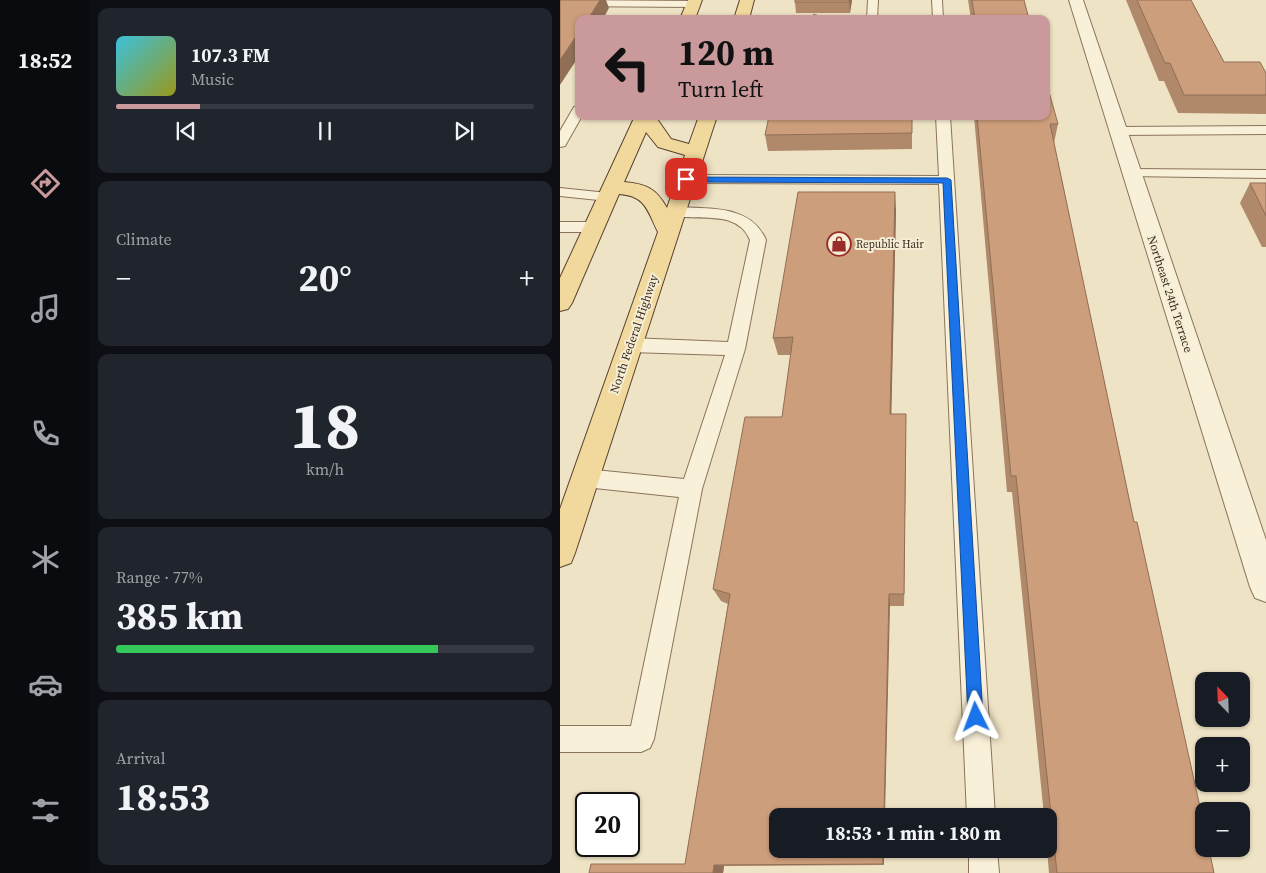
<!DOCTYPE html>
<html lang="en">
<head>
<meta charset="utf-8">
<style>
  body { margin:0; font-family:"Source Serif 4",serif; background:#20242c; color:#f1f3f6; height:100vh; display:flex; flex-direction:column; font-size:19px; white-space:nowrap }
  * { box-sizing:border-box; margin:0 }
  p { font-size:16px; color:#9ea1a6 }
  .icon { flex:none; width:28px; height:28px; fill:none; stroke:currentColor; stroke-width:2; stroke-linecap:round; stroke-linejoin:round }
  .map { position:relative; flex:1; overflow:hidden }
  .drawer { display:flex; flex-direction:column; gap:8px; padding:8px; background:#0d0f14; width:470px }
  .drawer>* { flex:none }
  .guide { position:absolute; left:15px; top:15px; width:475px; height:105px; border-radius:10px; box-shadow:0 1px 4px #0004; background:#c9999b; color:#111; overflow:hidden }
  .needle { width:32px; rotate:337deg }
  .buttons { position:absolute; left:635px; top:672px; display:grid; gap:10px }
  .buttons a { display:grid; place-items:center; width:55px; height:55px; border-radius:10px; background:#171b24; box-shadow:0 1px 4px #0004; font-size:25px }
  .speed { position:absolute; left:15px; top:792px; display:flex; gap:10px; font-size:25px; font-weight:700; text-align:center }
  .speed>* { display:grid; place-content:center; width:65px; height:65px; border-radius:50%; background:#171b24; box-shadow:0 1px 4px #0004; line-height:1 }
  .speed .limit { border:2px solid #111; border-radius:8px; background:#fff; color:#111 }
  .pin { position:absolute; display:grid; place-items:center; width:42px; height:42px; color:#fff; margin:-21px; border-radius:10px; box-shadow:0 2px 8px #0006 }
  .me { position:absolute; width:55px; margin:-28px; rotate:357deg; stroke-linejoin:round; filter:drop-shadow(0 0 4px #0008) }
  .turn { display:flex; align-items:center; gap:18px; height:105px; padding:0 20px; font-size:22px }
  .turn .icon { width:65px; height:65px; stroke-width:2.5 }
  .turn b { display:block; font-size:35px; line-height:42px }
  .big { font-size:38px; font-weight:700; line-height:1.1 }
  .drawer .widget { flex:1; display:flex; flex-direction:column; justify-content:center; gap:8px; min-width:0; padding:0 18px; border-radius:10px; background:#20242c }
  .drawer .dial { align-items:center; gap:0 }
  .dial b { font-size:65px; line-height:1 }
  .song { display:flex; align-items:center; gap:15px }
  .cover { width:60px; height:60px; border-radius:8px; background:linear-gradient(135deg,hsl(190 70% 55%),hsl(60 70% 35%)) }
  .played { height:5px; border-radius:2px; background:linear-gradient(90deg,#c9999b 20%,#363941 20%) }
  .keys { display:flex; justify-content:space-around; direction:ltr }
  .heat { display:flex; justify-content:space-between; align-items:center; font-size:28px; direction:ltr }
  .charge { height:8px; border-radius:4px; background:linear-gradient(90deg,#34c759 77%,#363941 0) }
  .trip { position:absolute; left:209px; top:808px; width:288px; height:50px; border-radius:10px; background:#171b24; box-shadow:0 1px 4px #0004; font-weight:700; line-height:50px; text-align:center }
  main { display:flex; flex:1; min-height:0 }
  .menu { display:flex; flex-direction:column; width:90px; justify-content:space-around; align-items:center; background:#090b0e; color:#9ea1a6 }
  .menu .icon { width:35px; height:35px }
  .menu .selected { color:#c9999b }
  .menu b { font-size:22px; color:#f1f3f6 }
  .map>svg:first-child { display:block }
</style>
</head>
<body>
<main>
<nav class="menu">
<b>18:52</b>
<svg class="icon selected" aria-label="directions" viewBox="0 0 24 24"><path d="M12 3l9 9-9 9-9-9zM9 14v-3h6M13 9l2 2-2 2"/></svg>
<svg class="icon" aria-label="music" viewBox="0 0 24 24"><path d="M9 18V5l10-2v13"/><circle cx="6" cy="18" r="3"/><circle cx="16" cy="16" r="3"/></svg>
<svg class="icon" aria-label="phone" viewBox="0 0 24 24"><path d="M5 4h4l2 5-3 2q2 4 5 5l2-3 5 2v4C11 20 4 13 5 4z"/></svg>
<svg class="icon" aria-label="climate" viewBox="0 0 24 24"><path d="M12 3v18M4 7l16 10M4 17L20 7"/></svg>
<svg class="icon" aria-label="car" viewBox="0 0 24 24"><path d="M5 17H2v-5l4-1 3-4h7l3 4 3 1v5h-3M9 17h6M6 11h13"/><circle cx="7" cy="17" r="2"/><circle cx="17" cy="17" r="2"/></svg>
<svg class="icon" aria-label="filters" viewBox="0 0 24 24"><path d="M4 7h16M4 17h16"/><circle cx="9" cy="7" r="2"/><circle cx="15" cy="17" r="2"/></svg>
</nav>
<section class="drawer">
<div class="widget">
<div class="song"><i class="cover"></i><div><b>107.3 FM</b><p>Music</p></div></div>
<div class="played"></div>
<div class="keys"><svg class="icon" aria-label="previous" viewBox="0 0 24 24"><path d="M18 5L8 12l10 7zM5 5v14"/></svg><svg class="icon" aria-label="pause" viewBox="0 0 24 24"><path d="M8 5v14M16 5v14"/></svg><svg class="icon" aria-label="next" viewBox="0 0 24 24"><path d="M6 5l10 7-10 7zM19 5v14"/></svg></div>
</div>
<div class="widget"><p>Climate</p>
<div class="heat"><a>−</a><b class="big">20°</b><a>+</a></div>
</div>
<div class="widget dial"><b>18</b><p>km/h</p></div>
<div class="widget"><p>Range · 77%</p><b class="big">385 km</b><div class="charge"></div></div>
<div class="widget"><p>Arrival</p><b class="big">18:53</b></div>
</section>
<div class="map">
<svg width="706" height="873" viewBox="0 0 706 873">
  <rect width="100%" height="100%" fill="#efe3c5"/>
  <g fill="none" stroke-linecap="round" stroke-linejoin="round">
    <g stroke="#8a745b" stroke-width="2">
      <g id="lane">
        <polygon points="0,0 133,1 138,4 133,7 0,6"/>
        <polygon points="308,0 318,0 317,19 307,19"/>
        <polygon points="372,0 382,0 383,19 373,19"/>
        <polygon points="254,15 258,16 259,19 249,19"/>
        <polygon points="19,106 19,116 22,116 5,146 0,147 0,131 14,107"/>
        <polygon points="376,116 390,116 435,816 407,816 379,184 126,183 119,179 126,175 379,176"/>
        <polygon points="706,126 706,134 557,135 550,131 557,127"/>
        <polygon points="571,169 706,170 706,178 566,176 564,173"/>
        <polygon points="0,188 48,193 55,197 48,201 0,196"/>
        <path d="M 115,207 C 148,209 191,204 206,240 L 185,349 L 142,489 L 94,739 L 90,748 L 81,752 L 0,752 L 0,726 L 71,726 L 119,497 L 25,487 L 18,484 L 15,478 L 18,472 L 25,469 L 124,479 L 165,355 L 70,352 L 64,350 L 61,345 L 64,340 L 70,338 L 168,342 L 190,240 C 177,208 136,222 110,215 L 107,212 Z"/>
        <polygon points="0,222 34,222 42,227 34,232 0,232"/>
        <polygon points="409,849 437,849 439,873 409,873"/>
      </g>
    </g>
    <g stroke="#8a745b" stroke-width="2">
      <polygon id="street" points="509,0 523,0 706,540 706,602 695,598 690,587"/>
    </g>
    <g stroke="#58432f" stroke-width="2">
      <g id="primary">
        <polygon points="128,0 142,0 135,19 120,19"/>
        <polygon points="180,0 194,0 189,19 174,19"/>
        <path d="M 75,116 L 95,116 L 111,139 L 129,144 L 139,116 L 157,116 L 15,553 L 11,563 L 0,567 L 0,509 L 98,232 C 87,210 86,196 59,194 L 12,303 L 8,309 L 0,311 L 0,278 ZM 86,132 L 98,147 L 125,155 L 107,208 C 96,188 86,184 64,182 Z"/>
      </g>
    </g>
    <use href="#lane" fill="#f9f0d9" fill-rule="evenodd"/>
    <use href="#street" fill="#f9f0d9" fill-rule="evenodd"/>
    <use href="#primary" fill="#f1d89d" fill-rule="evenodd"/>
  </g>
  <g fill="#b0886a">
    <polygon points="292,0 290,13 236,13 235,2"/>
    <polygon points="408,0 464,0 469,19 411,19"/>
    <polygon points="566,0 631,0 664,62 706,73 706,114 618,113 604,81 599,81"/>
    <polygon points="352,116 352,149 208,151 205,135"/>
    <polygon points="414,116 486,116 498,124 494,143 574,522 654,873 489,873 487,849 488,816 484,816 452,492 447,492"/>
    <polygon points="690,183 706,183 706,247 702,247 680,203"/>
    <polygon points="336,210 331,414 346,430 344,606 330,606 218,849 324,849 324,865 164,866 163,873 29,873 125,864 168,604 161,601 153,589 222,417 231,355 218,355 213,338"/>
  </g>
  <g fill="#906f56">
    <polygon points="40,0 46,0 49,8 43,19 28,19"/>
    <polygon points="289,0 292,0 290,13 289,2"/>
    <polygon points="19,32 19,56 0,85 0,60"/>
    <polygon points="335,192 336,210 331,430 330,414"/>
    <polygon points="346,414 346,430 344,606 344,594"/>
    <polygon points="329,594 330,606 325,816 324,816"/>
    <polygon points="323,849 324,849 324,865 323,864"/>
    <polygon points="154,865 164,866 163,873 153,873"/>
  </g>
  <g fill="#cd9e7b" stroke="#906f56">
    <polygon points="0,0 40,0 28,19 19,19 19,32 0,60"/>
    <rect x="235" y="0" width="54" height="2"/>
    <polygon points="412,0 464,0 469,19 415,19"/>
    <polygon points="577,0 631,0 664,62 700,62 706,73 706,95 624,95 610,63 605,63"/>
    <polygon points="486,81 498,124 490,124 574,522 577,522 644,825 644,849 649,849 654,873 497,873 456,476 451,476 417,116 486,116"/>
    <polygon points="209,116 352,116 352,133 205,135"/>
    <polygon points="690,183 706,183 706,216"/>
    <polygon points="238,192 335,192 330,414 346,414 344,594 329,594 324,816 218,816 218,849 323,849 323,864 154,865 153,873 29,873 31,864 125,864 170,594 153,589 185,417 222,417 233,337 213,338"/>
  </g>
  <polygon fill="#1a73e8" stroke="#114b97" points="123,177 387,178 391,180 423,717 421,722 416,724 410,722 408,717 383,183 126,182 123,181"/>
  <defs>
    <g id="shop-ring" transform="scale(1.25)"><circle r="9.5" fill="#f6edd5" stroke="#992b2b" stroke-width="1.5"/><path d="M-5-2.5h2.3a2.7 3.5 0 0 1 5.4 0H5L5.5 6h-11ZM-1.5-2.5h3a1.5 2.3 0 0 0-3 0Z" fill="#992b2b"/></g>
  </defs>
  <g fill-rule="evenodd">
    <use href="#shop-ring" x="279" y="244"/>
  </g>
  <g text-anchor="middle" stroke-width="4" stroke-linejoin="round" paint-order="stroke">
    <g font-size="11" fill="#3a2c1f" stroke="#f6edd5" text-anchor="start">
      <text x="296" y="248">Republic Hair</text>
    </g>
    <g font-size="12" fill="#3a2c1f" stroke="#f6edd5">
      <text transform="translate(610 294) rotate(72)" y="4">Northeast 24th Terrace</text>
      <text transform="translate(74 334) rotate(-71)" y="4">North Federal Highway</text>
    </g>
  </g>
</svg>
<div class="buttons">
<a><svg class="needle" viewBox="-14 -14 28 28"><path d="M0-13l5 13h-10z" fill="#e53935"/><path d="M0 13l5-13h-10z" fill="#9ea1a6"/></svg></a>
<a>+</a>
<a>−</a>
</div>
<div class="speed"><div class="limit">20</div></div>
<div class="pin" style="left:126px;top:179px;background:#d93025"><svg class="icon" aria-label="arrive" viewBox="0 0 24 24"><path d="M6 21V4h12l-3 4 3 4H6"/></svg></div>
<svg class="me" style="left:416px;top:717px" viewBox="-20 -20 40 40"><path d="M0-17L14 15 0 8-14 15z" fill="#1a73e8" stroke="#fff" stroke-width="4"/></svg>
<div class="trip">18:53 · 1 min · 180 m</div>
<div class="guide">
<div class="turn"><svg class="icon" aria-label="left" viewBox="0 0 24 24"><path d="M17 20v-9H6M10 6l-5 5 5 5"/></svg><div><b>120 m</b>Turn left</div></div>
</div>
</div>
</main>
</body>
</html>
